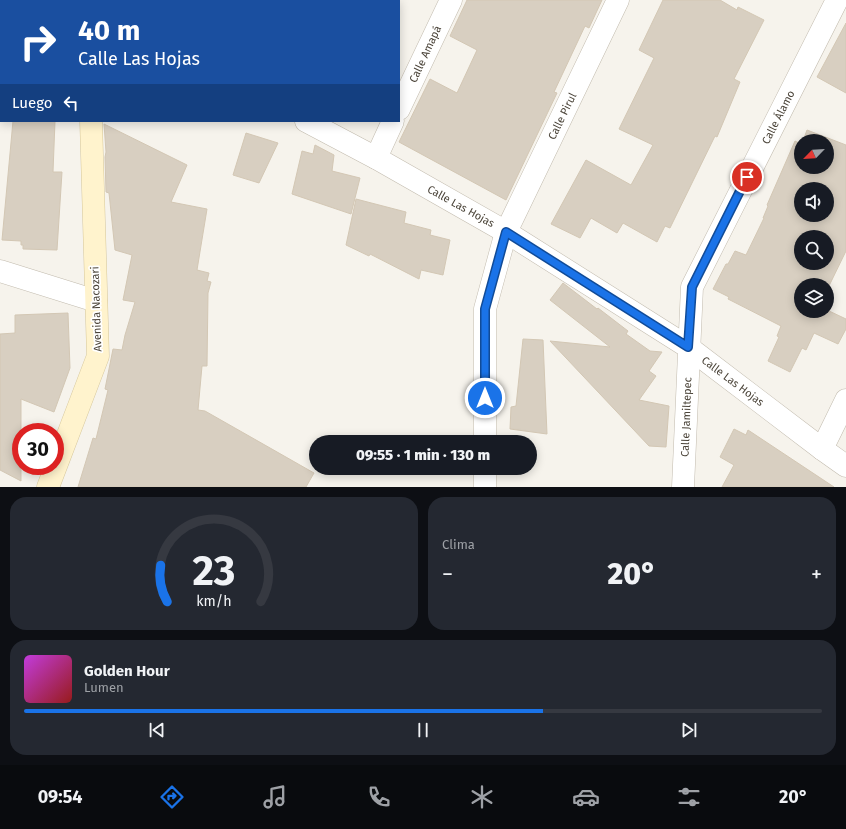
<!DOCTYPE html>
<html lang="es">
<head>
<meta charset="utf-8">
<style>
  body { margin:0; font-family:"Fira Sans",sans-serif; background:#242831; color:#f1f3f6; height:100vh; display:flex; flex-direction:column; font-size:15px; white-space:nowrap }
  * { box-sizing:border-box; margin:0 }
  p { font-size:13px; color:#9ea1a6 }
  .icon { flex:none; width:22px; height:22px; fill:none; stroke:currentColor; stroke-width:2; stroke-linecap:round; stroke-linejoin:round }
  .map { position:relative; height:487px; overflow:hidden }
  .side { display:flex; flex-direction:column; gap:10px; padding:10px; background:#0d0f14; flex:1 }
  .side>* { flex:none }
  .top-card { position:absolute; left:0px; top:0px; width:400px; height:122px; box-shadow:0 2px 10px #0003; background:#1a4fa0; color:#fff; overflow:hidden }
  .needle { width:26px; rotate:245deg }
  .controls { position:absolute; left:794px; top:134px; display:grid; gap:8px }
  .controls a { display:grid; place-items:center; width:40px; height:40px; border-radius:50%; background:#171b24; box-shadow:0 2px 10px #0003; font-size:20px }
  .speed { position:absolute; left:12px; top:423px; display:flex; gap:8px; font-size:20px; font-weight:700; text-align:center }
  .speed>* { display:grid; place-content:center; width:52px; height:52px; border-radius:50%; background:#171b24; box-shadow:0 2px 10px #0003; line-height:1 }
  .speed .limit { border:6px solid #d22; background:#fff; color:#111 }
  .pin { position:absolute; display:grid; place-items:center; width:34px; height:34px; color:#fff; margin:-17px; border:2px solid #fff; border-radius:50%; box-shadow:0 1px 4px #0007 }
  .me { position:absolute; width:44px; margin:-22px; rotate:0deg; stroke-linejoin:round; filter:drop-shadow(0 0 3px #0008) }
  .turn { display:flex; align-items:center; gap:14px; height:84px; padding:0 12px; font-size:18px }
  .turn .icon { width:52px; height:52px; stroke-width:2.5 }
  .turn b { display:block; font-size:28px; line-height:34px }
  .then { display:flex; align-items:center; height:38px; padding:0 12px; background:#0003; gap:8px; font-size:15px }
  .big { font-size:30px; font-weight:800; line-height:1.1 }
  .side .card { flex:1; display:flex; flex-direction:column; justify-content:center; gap:6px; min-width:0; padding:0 14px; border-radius:16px; background:#242831 }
  .side .dial { align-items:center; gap:0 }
  .dial svg { height:104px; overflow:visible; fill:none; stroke:#363941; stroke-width:7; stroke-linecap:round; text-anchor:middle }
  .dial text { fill:#f1f3f6; stroke:none }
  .song { display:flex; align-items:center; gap:12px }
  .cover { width:48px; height:48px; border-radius:6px; background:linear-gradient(135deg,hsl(290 70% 55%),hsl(0 70% 35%)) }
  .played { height:4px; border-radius:2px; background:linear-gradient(90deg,#1a73e8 65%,#363941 65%) }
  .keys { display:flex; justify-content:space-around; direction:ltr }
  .heat { display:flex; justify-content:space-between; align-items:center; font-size:22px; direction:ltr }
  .side .tiles { flex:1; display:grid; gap:10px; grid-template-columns:1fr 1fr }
  .card:last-child { grid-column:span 2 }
  .trip { position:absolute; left:309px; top:435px; width:228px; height:40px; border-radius:20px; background:#171b24; box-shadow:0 2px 10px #0003; font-weight:800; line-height:40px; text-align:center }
  .tab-bar { display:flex; height:64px; justify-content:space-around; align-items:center; background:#090b0e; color:#9ea1a6 }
  .tab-bar .icon { width:28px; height:28px }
  .tab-bar .current { color:#1a73e8 }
  .tab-bar b { font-size:18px; color:#f1f3f6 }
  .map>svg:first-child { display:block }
</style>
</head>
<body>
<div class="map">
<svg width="846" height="487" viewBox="0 0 846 487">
  <rect width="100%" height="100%" fill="#f6f3ec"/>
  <g fill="#d8cfc1" stroke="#d3c7b4" fill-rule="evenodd">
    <polygon points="467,0 602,0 589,28 585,26 554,92 557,93 506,200 399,142 430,79 457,93 477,50 450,36"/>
    <polygon points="663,0 720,0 737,10 738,7 764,20 734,79 740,82 717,137 715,136 670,228 665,226 657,242 623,223 617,233 591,218 580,238 551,224 586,160 631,185 653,145 619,129 654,58 639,50"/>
    <polygon points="846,23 846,93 817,77"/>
    <polygon points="13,121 55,121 53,172 62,172 57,250 23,249 23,245 21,245 21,241 2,240"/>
    <polygon points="104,124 187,165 171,202 207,209 197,270 209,273 207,281 211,282 208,293 207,366 202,366 198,410 205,411 314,473 306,487 78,487 93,438 96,439 108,390 105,389 113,349 122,350 125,335 135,302 123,300 132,255 115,250 109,193 106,192 105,157 106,152"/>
    <path d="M 807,130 L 846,145 L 846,251 L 827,290 L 827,285 L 801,285 L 801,311 L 827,311 L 827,310 L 846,319 L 846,329 L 838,344 L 814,333 L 806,350 L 802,348 L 790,372 L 768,361 L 779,337 L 777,336 L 781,326 L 728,299 L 729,297 L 713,289 L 726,264 L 728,264 L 735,251 L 746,255 L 764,218 L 763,218 L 768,206 L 767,205 L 795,141 L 801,144 L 801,167 L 827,167 L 827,141 L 803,141 ZM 801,189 L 827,189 L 827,215 L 801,215 ZM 801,237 L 827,237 L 827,263 L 801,263 Z"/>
    <polygon points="246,133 278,143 259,183 233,175"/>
    <polygon points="315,145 334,155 332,171 360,178 351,214 292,194 302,151 313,154"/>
    <polygon points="356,199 406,212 404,223 431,230 430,235 450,240 443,275 421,270 419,279 370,254 369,256 346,245"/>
    <polygon points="563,283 597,309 598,308 628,331 626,334 650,351 662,352 649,371 656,376 639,400 669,406 666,447 649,446 550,341 610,347 550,300"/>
    <polygon points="68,313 70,368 54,412 21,399 21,481 0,470 0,334 15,333 15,315"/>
    <polygon points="523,339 543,340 547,434 510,429 511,407 516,406"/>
    <polygon points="734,429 746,435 748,430 834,487 722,487 734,465 720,457"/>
  </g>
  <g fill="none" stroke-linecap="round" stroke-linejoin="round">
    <g stroke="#c2bbae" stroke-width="23">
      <g id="street">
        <polyline points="260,1 260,0"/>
        <polyline points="0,55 1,56"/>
        <polyline points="399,109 451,0"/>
        <polyline points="306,121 376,158 506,232 688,347 822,449 846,466"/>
        <polyline points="376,158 393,121"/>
        <polyline points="0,271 96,301"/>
        <polyline points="485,442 485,309 506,232 618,0"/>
        <polyline points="822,449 846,400"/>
        <polyline points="485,487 485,468"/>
        <polyline points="683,487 692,287 837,0"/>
      </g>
    </g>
    <g stroke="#d6c79b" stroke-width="23">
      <g id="secondary">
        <polyline points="74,0 74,1"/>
        <polyline points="48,487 98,356 91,121"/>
      </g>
    </g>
    <use href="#street" stroke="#fff" stroke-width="22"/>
    <use href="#secondary" stroke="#fff3cd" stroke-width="22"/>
  </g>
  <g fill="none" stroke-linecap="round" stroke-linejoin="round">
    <g stroke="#114b97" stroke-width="10">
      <polyline id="route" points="485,398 485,309 506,232 688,347 692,287 747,177"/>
    </g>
    <use href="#route" stroke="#1a73e8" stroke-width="7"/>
  </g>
  <g text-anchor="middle" stroke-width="3.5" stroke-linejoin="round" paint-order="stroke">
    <g font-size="11" fill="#4b4439" stroke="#fff">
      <text transform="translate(425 54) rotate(-65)" y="4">Calle Amapá</text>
      <text transform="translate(562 116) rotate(-64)" y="4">Calle Pirul</text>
      <text transform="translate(778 117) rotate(-63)" y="4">Calle Álamo</text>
      <text transform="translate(461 206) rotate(29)" y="4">Calle Las Hojas</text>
      <text transform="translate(96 309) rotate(-92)" y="4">Avenida Nacozari</text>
      <text transform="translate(733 381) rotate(37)" y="4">Calle Las Hojas</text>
      <text transform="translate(686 417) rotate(-88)" y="4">Calle Jamiltepec</text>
    </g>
  </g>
</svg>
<div class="controls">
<a><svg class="needle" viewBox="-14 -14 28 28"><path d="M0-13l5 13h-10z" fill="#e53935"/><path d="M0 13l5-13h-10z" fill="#9ea1a6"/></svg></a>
<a><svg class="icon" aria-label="sound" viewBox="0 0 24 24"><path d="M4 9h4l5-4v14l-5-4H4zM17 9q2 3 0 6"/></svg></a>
<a><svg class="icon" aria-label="search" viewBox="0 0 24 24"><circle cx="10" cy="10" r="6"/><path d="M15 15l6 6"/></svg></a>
<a><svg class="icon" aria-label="layers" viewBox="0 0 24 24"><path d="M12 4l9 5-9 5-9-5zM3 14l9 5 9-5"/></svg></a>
</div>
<div class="speed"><div class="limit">30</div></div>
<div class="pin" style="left:747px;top:177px;background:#d93025"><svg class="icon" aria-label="arrive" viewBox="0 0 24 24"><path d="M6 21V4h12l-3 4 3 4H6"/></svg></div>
<svg class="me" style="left:485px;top:398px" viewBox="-20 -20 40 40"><circle r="17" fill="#1a73e8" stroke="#fff" stroke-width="3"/><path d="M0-11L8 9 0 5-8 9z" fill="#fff"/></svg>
<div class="trip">09:55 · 1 min · 130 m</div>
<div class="top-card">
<div class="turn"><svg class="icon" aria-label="right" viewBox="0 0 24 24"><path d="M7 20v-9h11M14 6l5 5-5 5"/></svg><div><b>40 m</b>Calle Las Hojas</div></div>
<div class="then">Luego<svg class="icon" aria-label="left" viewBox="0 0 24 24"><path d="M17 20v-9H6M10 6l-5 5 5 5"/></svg></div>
</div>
</div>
<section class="side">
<div class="tiles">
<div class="card dial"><svg viewBox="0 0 100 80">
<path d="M14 69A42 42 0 1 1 86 69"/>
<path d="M14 69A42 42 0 0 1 9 41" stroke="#1a73e8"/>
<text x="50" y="56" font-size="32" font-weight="700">23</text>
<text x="50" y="72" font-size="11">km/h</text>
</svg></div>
<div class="card"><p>Clima</p>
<div class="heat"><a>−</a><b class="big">20°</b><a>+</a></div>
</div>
<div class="card">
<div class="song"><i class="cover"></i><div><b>Golden Hour</b><p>Lumen</p></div></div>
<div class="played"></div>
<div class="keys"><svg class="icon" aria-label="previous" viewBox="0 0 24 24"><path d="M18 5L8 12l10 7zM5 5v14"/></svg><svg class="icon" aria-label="pause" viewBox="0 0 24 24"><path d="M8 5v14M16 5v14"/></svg><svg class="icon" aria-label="next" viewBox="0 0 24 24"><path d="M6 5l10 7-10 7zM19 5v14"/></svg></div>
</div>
</div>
</section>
<nav class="tab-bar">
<b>09:54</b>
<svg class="icon current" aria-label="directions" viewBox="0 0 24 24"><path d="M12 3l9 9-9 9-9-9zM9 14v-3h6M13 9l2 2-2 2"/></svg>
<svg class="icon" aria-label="music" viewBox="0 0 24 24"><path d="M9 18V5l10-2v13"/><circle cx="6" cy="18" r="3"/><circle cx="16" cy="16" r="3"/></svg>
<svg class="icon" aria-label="phone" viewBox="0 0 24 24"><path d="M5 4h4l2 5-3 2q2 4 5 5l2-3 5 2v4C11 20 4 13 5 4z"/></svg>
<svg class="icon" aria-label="climate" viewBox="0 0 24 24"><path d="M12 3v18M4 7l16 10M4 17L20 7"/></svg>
<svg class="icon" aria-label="car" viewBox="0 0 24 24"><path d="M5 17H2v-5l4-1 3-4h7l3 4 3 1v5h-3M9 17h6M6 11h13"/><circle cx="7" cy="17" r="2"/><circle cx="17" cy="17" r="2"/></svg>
<svg class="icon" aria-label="filters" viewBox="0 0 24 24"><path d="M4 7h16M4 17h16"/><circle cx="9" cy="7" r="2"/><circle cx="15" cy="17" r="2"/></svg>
<b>20°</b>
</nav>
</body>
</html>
